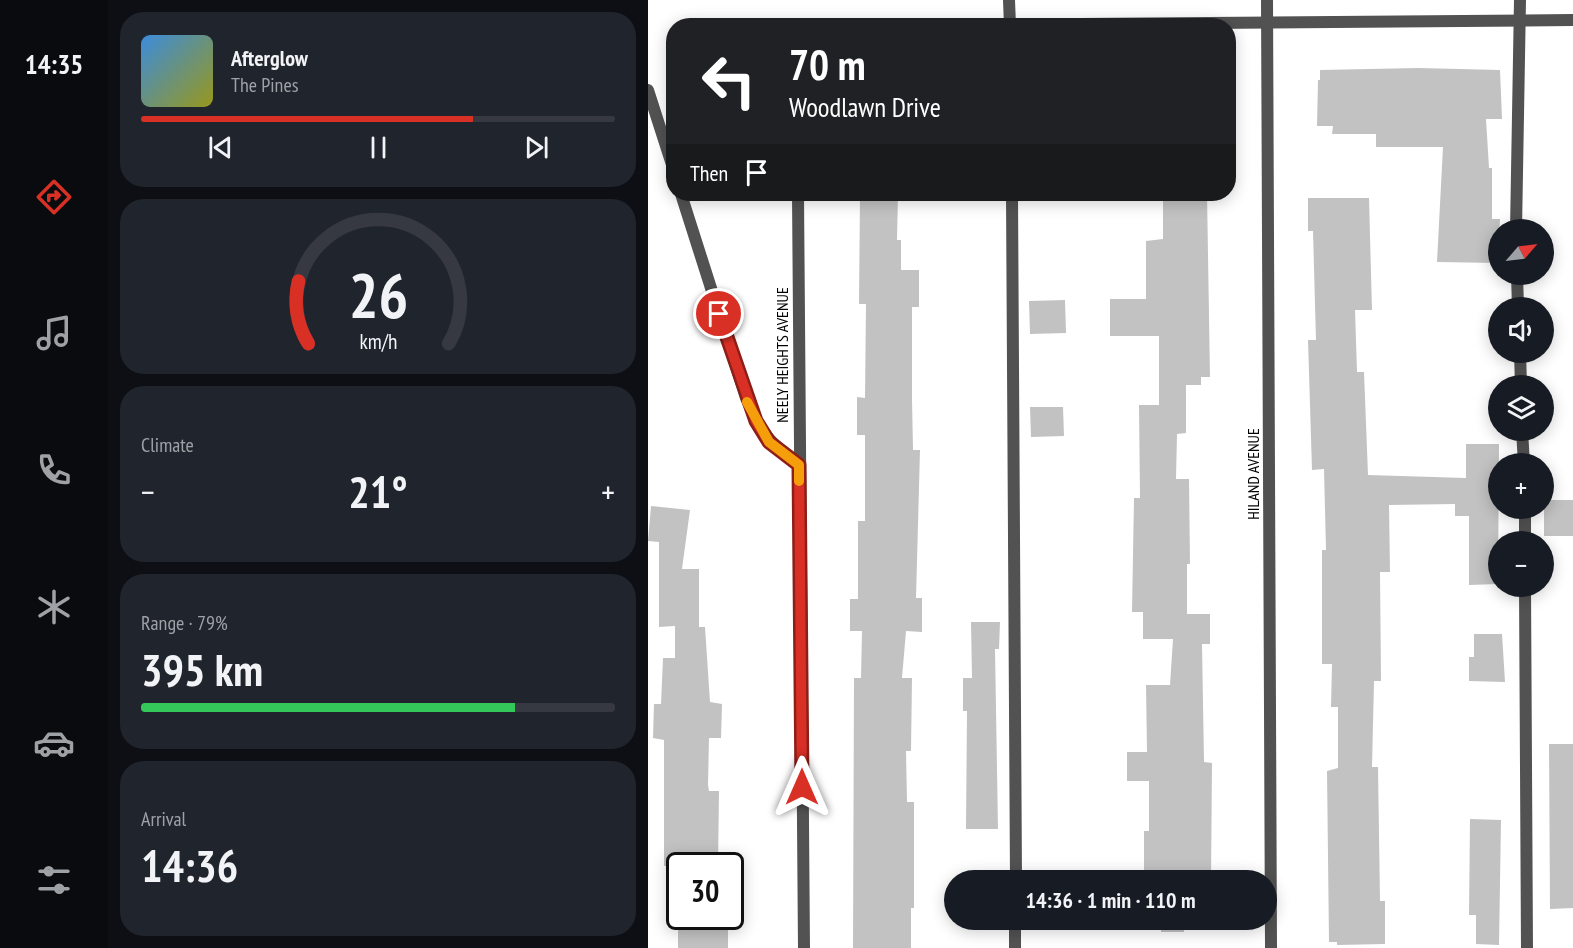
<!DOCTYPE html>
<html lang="en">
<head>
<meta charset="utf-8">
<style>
  body { margin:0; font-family:"PT Sans Narrow",sans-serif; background:#20242c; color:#f1f3f6; height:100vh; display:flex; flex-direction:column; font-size:22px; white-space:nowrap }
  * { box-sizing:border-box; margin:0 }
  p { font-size:20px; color:#9ea1a6 }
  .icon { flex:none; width:33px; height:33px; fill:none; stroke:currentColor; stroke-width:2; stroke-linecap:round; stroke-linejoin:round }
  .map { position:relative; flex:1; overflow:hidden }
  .panel { display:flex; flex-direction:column; gap:12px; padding:12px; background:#0d0f14; width:540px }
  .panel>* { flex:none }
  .guide { position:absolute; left:18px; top:18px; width:570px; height:183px; border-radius:24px; box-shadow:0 3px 15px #0003; background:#202124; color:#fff; overflow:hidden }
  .needle { width:39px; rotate:62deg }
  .controls { position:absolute; left:840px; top:219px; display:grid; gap:12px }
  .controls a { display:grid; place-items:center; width:66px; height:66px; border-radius:50%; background:#171b24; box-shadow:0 3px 15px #0003; font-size:30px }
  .speed { position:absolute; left:18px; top:852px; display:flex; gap:12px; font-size:30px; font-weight:700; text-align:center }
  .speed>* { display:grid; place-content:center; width:78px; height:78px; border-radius:50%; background:#171b24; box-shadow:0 3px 15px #0003; line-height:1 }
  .speed .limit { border:3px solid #111; border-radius:9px; background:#fff; color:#111 }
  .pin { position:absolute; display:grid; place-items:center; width:51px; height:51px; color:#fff; margin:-26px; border:3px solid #fff; border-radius:50%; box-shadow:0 2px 6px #0007 }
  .me { position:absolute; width:66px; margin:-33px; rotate:0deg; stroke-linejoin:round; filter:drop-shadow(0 0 4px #0008) }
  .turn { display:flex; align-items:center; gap:21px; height:126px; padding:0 24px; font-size:27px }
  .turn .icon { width:78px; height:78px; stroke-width:2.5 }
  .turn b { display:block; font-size:42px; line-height:51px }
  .then { display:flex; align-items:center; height:57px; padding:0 24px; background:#0003; gap:12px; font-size:22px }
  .big { font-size:45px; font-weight:700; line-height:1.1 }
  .panel .card { flex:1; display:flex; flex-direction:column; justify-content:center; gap:9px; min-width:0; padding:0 21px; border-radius:24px; background:#20242c }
  .panel .dial { align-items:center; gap:0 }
  .dial svg { height:156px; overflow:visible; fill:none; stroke:#363941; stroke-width:7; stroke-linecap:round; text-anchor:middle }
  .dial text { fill:#f1f3f6; stroke:none }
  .song { display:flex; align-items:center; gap:18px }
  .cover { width:72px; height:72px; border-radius:9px; background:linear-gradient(135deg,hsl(210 70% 55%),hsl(60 70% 35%)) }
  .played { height:6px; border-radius:3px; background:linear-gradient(90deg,#d93025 70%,#363941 70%) }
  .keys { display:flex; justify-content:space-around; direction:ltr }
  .heat { display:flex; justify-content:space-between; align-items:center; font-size:33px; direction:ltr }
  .charge { height:9px; border-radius:4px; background:linear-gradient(90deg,#34c759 79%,#363941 0) }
  .trip { position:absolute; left:296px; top:870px; width:333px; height:60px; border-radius:30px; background:#171b24; box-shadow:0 3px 15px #0003; font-weight:700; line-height:60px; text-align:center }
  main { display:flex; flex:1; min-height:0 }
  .tab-bar { display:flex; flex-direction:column; width:108px; justify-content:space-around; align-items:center; background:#090b0e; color:#9ea1a6 }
  .tab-bar .icon { width:42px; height:42px }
  .tab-bar .active { color:#d93025 }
  .tab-bar b { font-size:27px; color:#f1f3f6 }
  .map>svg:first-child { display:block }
</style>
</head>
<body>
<main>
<nav class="tab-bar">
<b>14:35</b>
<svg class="icon active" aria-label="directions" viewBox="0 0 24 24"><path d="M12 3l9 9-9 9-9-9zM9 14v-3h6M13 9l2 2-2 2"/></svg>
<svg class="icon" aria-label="music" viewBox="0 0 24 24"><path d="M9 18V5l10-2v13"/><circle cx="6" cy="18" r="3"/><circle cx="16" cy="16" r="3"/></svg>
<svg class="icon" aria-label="phone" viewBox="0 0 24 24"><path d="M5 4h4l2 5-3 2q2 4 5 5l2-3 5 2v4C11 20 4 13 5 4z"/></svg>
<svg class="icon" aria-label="climate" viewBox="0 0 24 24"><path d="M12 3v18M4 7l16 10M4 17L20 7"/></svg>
<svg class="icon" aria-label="car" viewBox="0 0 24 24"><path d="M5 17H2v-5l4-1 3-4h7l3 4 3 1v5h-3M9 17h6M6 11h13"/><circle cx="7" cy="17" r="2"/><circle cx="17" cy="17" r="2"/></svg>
<svg class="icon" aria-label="filters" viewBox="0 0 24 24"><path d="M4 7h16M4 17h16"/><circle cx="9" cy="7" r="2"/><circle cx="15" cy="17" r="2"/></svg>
</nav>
<section class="panel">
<div class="card">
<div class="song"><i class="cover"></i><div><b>Afterglow</b><p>The Pines</p></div></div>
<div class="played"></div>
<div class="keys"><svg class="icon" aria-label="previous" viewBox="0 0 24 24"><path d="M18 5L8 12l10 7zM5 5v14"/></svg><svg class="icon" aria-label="pause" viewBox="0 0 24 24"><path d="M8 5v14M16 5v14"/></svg><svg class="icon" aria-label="next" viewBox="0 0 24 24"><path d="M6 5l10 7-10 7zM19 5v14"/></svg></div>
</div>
<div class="card dial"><svg viewBox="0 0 100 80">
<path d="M14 69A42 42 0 1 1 86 69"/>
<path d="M14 69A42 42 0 0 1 9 37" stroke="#d93025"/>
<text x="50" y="56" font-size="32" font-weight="700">26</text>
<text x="50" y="72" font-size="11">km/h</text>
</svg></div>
<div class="card"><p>Climate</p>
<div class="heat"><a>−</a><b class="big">21°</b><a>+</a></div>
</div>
<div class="card"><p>Range · 79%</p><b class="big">395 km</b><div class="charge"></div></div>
<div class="card"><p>Arrival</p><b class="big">14:36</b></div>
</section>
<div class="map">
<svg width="925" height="948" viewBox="0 0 925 948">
  <rect width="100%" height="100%" fill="#fff"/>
  <g fill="#c2c2c2">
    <polygon points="770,68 852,70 854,119 838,119 841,168 844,168 844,219 852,219 850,263 789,262 795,147 728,147 728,134 684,134 685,126 669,126 670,80 672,80 672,70"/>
    <polygon points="212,194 250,194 249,240 253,240 253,270 271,270 271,307 264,307 264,399 265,450 272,450 268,598 274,598 274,632 258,631 254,678 264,678 263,751 258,751 259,802 266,802 266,908 263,908 263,948 205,948 206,678 213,678 214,631 202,631 202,599 210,599 210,521 217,521 217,435 209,435 209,397 217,398 218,304 211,304"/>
    <polygon points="515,194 559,194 562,377 553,377 553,385 538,385 538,433 529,434 528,479 541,479 542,564 539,564 539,614 562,614 562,644 554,644 556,762 564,763 563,880 496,880 496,831 501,831 501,781 479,781 479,752 499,752 498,685 522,685 525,639 495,639 495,612 484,612 486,498 492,498 491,405 511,405 511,336 462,336 462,299 498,299 498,241 515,239"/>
    <polygon points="660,198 721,198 724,310 707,310 709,372 716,372 720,475 818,478 818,444 851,444 850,584 821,585 821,516 807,516 807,504 741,505 742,572 732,572 733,681 726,681 724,767 730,767 732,901 737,901 737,944 689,945 689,942 681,942 679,771 690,768 690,707 683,707 684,664 674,664 674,550 678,550 676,469 664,470 660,340 668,340 665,231 660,231"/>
    <polygon points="417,300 418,333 382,334 381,301"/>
    <polygon points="382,407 415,407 416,436 383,437"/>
    <rect x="896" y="500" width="29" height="36"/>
    <polygon points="3,506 42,510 34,569 51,569 51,627 57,627 62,702 74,704 73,738 61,738 60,785 61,791 71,791 70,866 16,866 16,740 5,738 6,704 13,704 15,658 27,658 27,626 11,627 11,542 0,541"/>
    <polygon points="323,622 352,622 351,649 347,649 350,829 318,829 319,711 315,711 315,678 324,678"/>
    <polygon points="826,634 854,634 857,682 821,681 821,657 826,657"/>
    <polygon points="901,744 925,744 925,908 902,909"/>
    <polygon points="822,819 853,820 851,945 828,944 828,915 821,915"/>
    <polygon points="30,919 80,921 80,948 30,948"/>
    <polygon points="513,920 563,920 564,925 536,925 536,932 513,932"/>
  </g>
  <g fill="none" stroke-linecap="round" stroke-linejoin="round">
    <g stroke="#525252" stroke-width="12">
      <polyline points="361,0 362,26"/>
      <polyline points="364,194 368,880"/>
      <polyline points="868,230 872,0"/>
      <polyline points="869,274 870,308"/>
      <polyline points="872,352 873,386"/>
      <polyline points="874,430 876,464"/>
      <polyline points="877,508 877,542"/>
      <polyline points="877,586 879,948"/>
      <polyline points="367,948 367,920"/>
    </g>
    <g stroke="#525252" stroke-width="12">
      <polyline points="619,0 623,948"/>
      <polyline points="177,26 925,20"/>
      <polyline points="0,90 26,171"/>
      <path d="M 33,194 L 98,398 C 113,433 121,442 151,465"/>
      <polyline points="150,194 156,948"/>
    </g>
  </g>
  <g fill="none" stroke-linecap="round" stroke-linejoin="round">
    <g stroke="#8d1f18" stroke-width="15">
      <polyline id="route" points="71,314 108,421 121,442 151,465 154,787"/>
    </g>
    <use href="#route" stroke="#d93025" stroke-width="10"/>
    <polyline stroke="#f59e0b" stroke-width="10" points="99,402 121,442 151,465 151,481"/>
  </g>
  <g text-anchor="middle" stroke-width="4.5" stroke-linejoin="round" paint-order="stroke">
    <g font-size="16" fill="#000" stroke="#fff">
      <text transform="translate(134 355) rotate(-90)" y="6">NEELY HEIGHTS AVENUE</text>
      <text transform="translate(605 474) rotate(-90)" y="6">HILAND AVENUE</text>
    </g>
  </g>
</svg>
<div class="controls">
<a><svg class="needle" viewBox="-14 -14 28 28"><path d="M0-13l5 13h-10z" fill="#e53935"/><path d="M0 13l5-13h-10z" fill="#9ea1a6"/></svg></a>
<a><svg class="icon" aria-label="sound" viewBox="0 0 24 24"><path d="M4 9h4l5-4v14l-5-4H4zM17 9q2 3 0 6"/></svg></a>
<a><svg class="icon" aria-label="layers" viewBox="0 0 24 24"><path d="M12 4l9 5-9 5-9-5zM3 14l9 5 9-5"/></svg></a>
<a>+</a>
<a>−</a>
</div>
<div class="speed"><div class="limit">30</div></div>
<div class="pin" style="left:71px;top:314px;background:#d93025"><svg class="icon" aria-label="arrive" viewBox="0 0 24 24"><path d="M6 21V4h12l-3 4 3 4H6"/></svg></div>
<svg class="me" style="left:154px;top:787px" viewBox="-20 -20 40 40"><path d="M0-17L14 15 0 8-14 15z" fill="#d93025" stroke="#fff" stroke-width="4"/></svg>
<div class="trip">14:36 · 1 min · 110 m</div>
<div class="guide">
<div class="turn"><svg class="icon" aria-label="left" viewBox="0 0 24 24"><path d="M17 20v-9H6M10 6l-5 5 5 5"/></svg><div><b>70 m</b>Woodlawn Drive</div></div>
<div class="then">Then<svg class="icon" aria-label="arrive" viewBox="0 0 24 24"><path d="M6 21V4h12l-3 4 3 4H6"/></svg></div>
</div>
</div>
</main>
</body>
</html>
